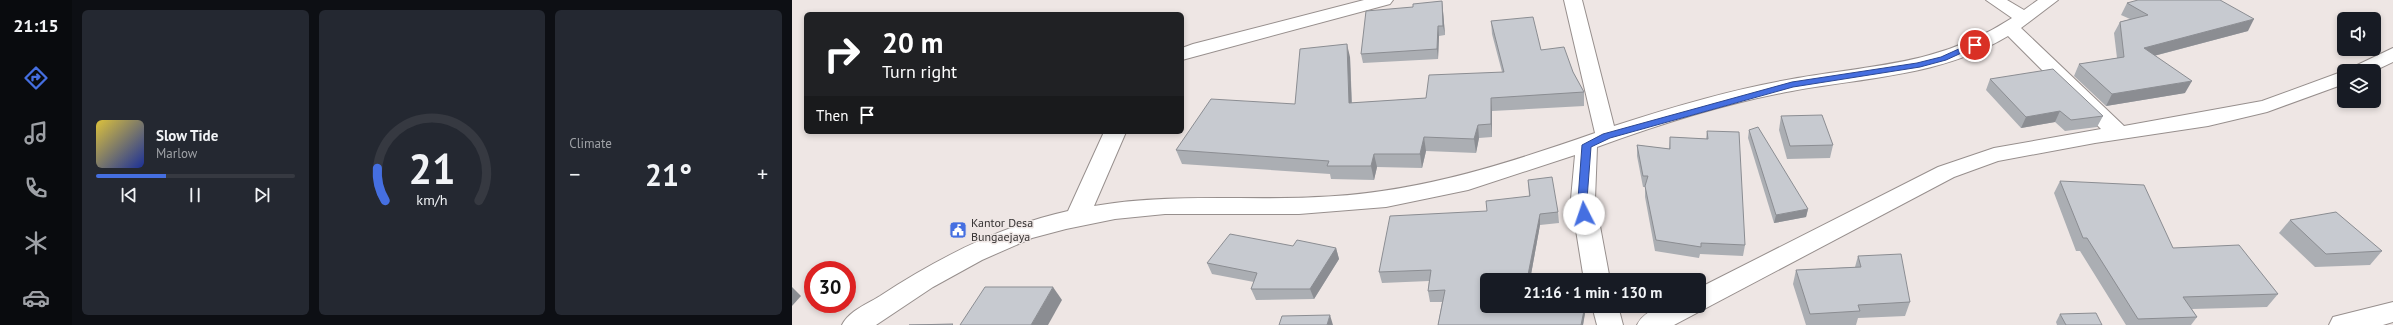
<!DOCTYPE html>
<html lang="en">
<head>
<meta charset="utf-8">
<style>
  body { margin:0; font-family:"PT Sans",sans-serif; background:#242831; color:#f1f3f6; height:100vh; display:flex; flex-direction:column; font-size:15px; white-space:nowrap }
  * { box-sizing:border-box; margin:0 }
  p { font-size:13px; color:#9ea1a6 }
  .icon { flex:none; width:22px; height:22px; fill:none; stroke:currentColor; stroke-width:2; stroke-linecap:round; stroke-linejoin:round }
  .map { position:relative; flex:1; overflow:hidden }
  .sheet { display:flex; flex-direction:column; gap:10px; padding:10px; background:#0d0f14; width:720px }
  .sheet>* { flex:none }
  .top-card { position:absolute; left:12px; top:12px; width:380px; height:122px; border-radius:6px; box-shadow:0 2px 6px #0003; background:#202124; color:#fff; overflow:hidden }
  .controls { position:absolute; left:1545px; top:12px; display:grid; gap:8px }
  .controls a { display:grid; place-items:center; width:44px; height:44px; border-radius:6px; background:#171b24; box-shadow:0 2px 6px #0003; font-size:20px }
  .speed { position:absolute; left:12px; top:261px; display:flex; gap:8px; font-size:20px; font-weight:700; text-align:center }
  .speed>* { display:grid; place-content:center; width:52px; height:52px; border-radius:50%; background:#171b24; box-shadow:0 2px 6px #0003; line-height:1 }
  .speed .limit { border:6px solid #d22; background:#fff; color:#111 }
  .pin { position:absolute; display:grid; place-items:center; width:34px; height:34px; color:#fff; margin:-17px; border:2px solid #fff; border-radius:50%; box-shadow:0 1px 4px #0007 }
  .me { position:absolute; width:44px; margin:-22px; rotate:356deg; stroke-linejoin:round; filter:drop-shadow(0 0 3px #0008) }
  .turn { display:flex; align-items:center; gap:14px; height:84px; padding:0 12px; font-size:18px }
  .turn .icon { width:52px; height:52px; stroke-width:2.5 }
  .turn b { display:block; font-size:28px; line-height:34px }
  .then { display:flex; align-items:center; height:38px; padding:0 12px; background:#0003; gap:8px; font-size:15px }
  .big { font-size:30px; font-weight:700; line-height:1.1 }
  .sheet .card { flex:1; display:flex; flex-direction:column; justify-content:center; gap:6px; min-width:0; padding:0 14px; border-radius:6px; background:#242831 }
  .sheet .dial { align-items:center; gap:0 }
  .dial svg { height:104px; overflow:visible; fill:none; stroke:#363941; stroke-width:7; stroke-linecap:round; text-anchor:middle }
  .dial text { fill:#f1f3f6; stroke:none }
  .song { display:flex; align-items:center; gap:12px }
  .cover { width:48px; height:48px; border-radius:6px; background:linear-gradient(135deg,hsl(50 70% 55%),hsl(230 70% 35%)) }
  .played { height:4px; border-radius:2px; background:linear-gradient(90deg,#456fe1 35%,#363941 35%) }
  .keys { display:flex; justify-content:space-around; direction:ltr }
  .heat { display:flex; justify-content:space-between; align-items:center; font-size:22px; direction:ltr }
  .sheet .tiles { flex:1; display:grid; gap:10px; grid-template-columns:repeat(3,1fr) }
  .trip { position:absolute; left:688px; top:273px; width:226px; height:40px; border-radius:6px; background:#171b24; box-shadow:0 2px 6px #0003; font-weight:700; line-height:40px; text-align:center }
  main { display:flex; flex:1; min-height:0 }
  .dock { display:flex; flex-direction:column; width:72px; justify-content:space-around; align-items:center; background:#090b0e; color:#9ea1a6 }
  .dock .icon { width:28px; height:28px }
  .dock .selected { color:#456fe1 }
  .dock b { font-size:18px; color:#f1f3f6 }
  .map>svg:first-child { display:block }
</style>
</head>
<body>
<main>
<nav class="dock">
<b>21:15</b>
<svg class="icon selected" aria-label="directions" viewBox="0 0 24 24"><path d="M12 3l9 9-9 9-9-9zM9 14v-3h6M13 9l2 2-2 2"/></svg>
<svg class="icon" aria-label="music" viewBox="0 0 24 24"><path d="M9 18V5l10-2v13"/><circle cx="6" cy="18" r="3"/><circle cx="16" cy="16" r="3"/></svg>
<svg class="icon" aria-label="phone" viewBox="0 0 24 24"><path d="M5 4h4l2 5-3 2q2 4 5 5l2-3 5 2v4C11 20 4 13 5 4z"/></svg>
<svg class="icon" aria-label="climate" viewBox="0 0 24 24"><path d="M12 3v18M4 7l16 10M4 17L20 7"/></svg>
<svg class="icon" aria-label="car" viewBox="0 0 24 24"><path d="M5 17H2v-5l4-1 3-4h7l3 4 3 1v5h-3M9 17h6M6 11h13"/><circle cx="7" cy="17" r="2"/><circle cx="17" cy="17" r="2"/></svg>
</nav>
<section class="sheet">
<div class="tiles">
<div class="card">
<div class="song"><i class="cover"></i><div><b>Slow Tide</b><p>Marlow</p></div></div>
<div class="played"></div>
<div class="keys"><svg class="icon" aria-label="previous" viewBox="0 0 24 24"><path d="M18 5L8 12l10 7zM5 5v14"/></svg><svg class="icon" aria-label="pause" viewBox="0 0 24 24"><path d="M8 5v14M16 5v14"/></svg><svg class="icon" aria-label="next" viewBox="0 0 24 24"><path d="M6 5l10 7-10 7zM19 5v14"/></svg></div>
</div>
<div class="card dial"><svg viewBox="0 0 100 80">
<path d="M14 69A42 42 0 1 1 86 69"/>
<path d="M14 69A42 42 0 0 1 8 44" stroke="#456fe1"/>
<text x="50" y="56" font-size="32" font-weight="700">21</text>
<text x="50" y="72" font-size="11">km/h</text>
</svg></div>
<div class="card"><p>Climate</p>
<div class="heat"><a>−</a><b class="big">21°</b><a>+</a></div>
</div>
</div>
</section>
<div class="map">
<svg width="1601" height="325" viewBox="0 0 1601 325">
  <rect width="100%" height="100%" fill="#eee6e4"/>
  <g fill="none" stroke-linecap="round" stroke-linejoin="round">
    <g stroke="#978f8d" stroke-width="2">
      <g id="minor">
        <polygon points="572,0 601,0 598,4 390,60 390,48 401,44"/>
        <path d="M 772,0 L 790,0 L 822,126 C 880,107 941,89 1000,79 C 1084,64 1145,66 1220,18 L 1194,0 L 1215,0 L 1232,10 L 1246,0 L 1266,0 L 1229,28 L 1332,126 L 1470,101 L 1552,71 L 1552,84 L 1475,112 L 1416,126 L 1303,143 L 1206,161 L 1162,177 L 882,325 L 845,325 C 856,303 886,306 907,306 L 907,288 L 1146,167 L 1202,148 L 1309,129 L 1216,36 C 1150,76 1075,77 1000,91 C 934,103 868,124 805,147 L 803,199 L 818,280 L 792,280 L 779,199 L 783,155 L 676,190 L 594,207 L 507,214 L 373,214 L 323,219 L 274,229 L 240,238 L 190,260 L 141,287 L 84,325 L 50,325 C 57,311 75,304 88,296 C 146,258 208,226 276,211 L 312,132 L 334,132 L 302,206 C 383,192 462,202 543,196 C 633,190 717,163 803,133 Z"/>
        <polygon points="1601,48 1601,62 1582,71 1558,71 1561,67"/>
        <polygon points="1601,302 1601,322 1591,325 1537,325 1541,317"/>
        <polygon points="800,306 826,306 831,325 805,325"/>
      </g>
    </g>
    <use href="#minor" fill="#fff" fill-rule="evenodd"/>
  </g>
  <g fill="#abaeb3">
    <polygon points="650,1 651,11 653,35 647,36 646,59 571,63 569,54 621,7"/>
    <polygon points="1335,3 1456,31 1362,56 1393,93 1314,106 1282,76 1287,64 1325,58 1322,33 1328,22 1338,19 1329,15"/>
    <polygon points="699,21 749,50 781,72 792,92 792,106 700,111 700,137 687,138 684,153 634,151 630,168 585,167 582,180 539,179 538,174 390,164 384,150 503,104 558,57 560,103 634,98 710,72 700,34"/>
    <polygon points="1198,79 1311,116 1305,127 1273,131 1263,122 1229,128 1194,90"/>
    <polygon points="989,116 1041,145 1038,158 995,159 987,130"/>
    <polygon points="957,130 1016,209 1014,217 982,223 956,138"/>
    <polygon points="915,131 953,245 951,256 908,254 907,258 863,251 853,197 853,187 851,187 845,156 845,145 877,149 878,137 914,139"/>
    <polygon points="736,180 766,212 767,223 748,225 738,280 695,280 695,306 793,313 791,325 646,325 650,302 638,302 636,291 637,281 590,283 587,272 695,211 737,196"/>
    <polygon points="1268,181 1381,248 1486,294 1475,307 1400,309 1405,317 1399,325 1334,325 1288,251 1284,251 1262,193"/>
    <polygon points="1498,220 1590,251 1578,265 1523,267 1487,233"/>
    <polygon points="501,246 544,248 547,259 522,299 464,300 459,289 462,282 420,274 415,263"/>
    <polygon points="1066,256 1118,302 1113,316 1066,318 1064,325 1014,325 1001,284 1004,270 1063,267"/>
    <polygon points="1268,314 1310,325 1265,325 1264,322"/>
  </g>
  <g fill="#8b8d92">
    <polygon points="650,1 651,11 653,35 651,26"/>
    <polygon points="1462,19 1456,31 1346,60 1352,48"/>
    <polygon points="646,26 647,36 646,59 645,49"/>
    <polygon points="555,44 558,57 560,116 557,103"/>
    <polygon points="1400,81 1393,93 1314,106 1320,94"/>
    <polygon points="699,98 700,111 700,137 699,124"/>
    <polygon points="1268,111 1263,122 1229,128 1234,117"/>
    <polygon points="686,125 687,138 684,153 682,139"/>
    <polygon points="632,137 634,151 630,168 628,154"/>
    <polygon points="582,154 585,167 582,180 579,166"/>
    <polygon points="1016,209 1014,217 982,223 984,215"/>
    <polygon points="748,214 748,225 738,280 735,280"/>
    <polygon points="544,248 547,259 522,299 518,289"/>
    <polygon points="0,287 9,296 0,306"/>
    <polygon points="261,287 270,300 256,325 239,325"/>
    <polygon points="793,306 793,313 791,325 789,325"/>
    <polygon points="538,315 541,325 535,325"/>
  </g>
  <g fill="#c7cad0" stroke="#8b8d92">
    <polygon points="1346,0 1428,0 1462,19 1352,48 1400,81 1320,94 1287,64 1332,57 1328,22 1356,15 1335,3"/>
    <polygon points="650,1 651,26 646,26 645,49 569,54 574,11 621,7 621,4"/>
    <polygon points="741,17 749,50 772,47 781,72 792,92 699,98 699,124 686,125 682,139 632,137 628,154 582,154 579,166 535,166 537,161 384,150 419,99 503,104 508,49 555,44 557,103 634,98 637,75 712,72 699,21"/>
    <polygon points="1261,69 1311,116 1279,120 1268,111 1234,117 1198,79"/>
    <polygon points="1030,115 1041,145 998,146 989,116"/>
    <polygon points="966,127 1016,209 984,215 957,130"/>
    <polygon points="915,131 947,132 953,245 909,243 909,247 864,240 853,186 856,176 851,176 845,145 878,149 878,137 916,139"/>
    <polygon points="760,177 766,212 748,214 735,280 695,280 695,306 793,306 789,325 646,325 653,290 636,291 639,270 587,272 598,216 695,211 694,201 738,196 736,180"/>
    <polygon points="1268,181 1352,185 1381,248 1447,245 1486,294 1391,297 1405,317 1346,319 1295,238 1291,238"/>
    <polygon points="1544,212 1590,251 1534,254 1498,220"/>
    <polygon points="438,234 501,246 505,240 544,248 518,289 459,289 465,273 415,263"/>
    <polygon points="1109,254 1118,302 1066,305 1068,311 1018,314 1004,270 1069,267 1066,256"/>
    <polygon points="193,287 261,287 239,325 168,325"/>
    <polygon points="1304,313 1310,325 1274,325 1268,314"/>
    <polygon points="538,315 535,325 487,325 490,316"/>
    <polygon points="161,324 160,325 117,325 118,325"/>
  </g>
  <polygon fill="#456fe1" stroke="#2d4892" points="1180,43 1187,45 1154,60 1128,67 1001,87 818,138 799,147 795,199 797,214 792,217 787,214 786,199 790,145 811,134 1000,82 1125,63 1149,57"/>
  <defs>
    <g id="civic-square" transform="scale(0.9)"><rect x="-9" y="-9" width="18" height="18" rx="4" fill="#456fe1" stroke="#eee6e4"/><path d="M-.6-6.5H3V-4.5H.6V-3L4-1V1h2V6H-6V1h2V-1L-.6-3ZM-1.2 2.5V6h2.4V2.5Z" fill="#fff"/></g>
  </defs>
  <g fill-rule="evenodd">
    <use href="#civic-square" x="166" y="230"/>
  </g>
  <g text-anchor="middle" stroke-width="3" stroke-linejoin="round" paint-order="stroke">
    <g font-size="12" fill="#363333" stroke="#eee6e4" text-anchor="start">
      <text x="179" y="227">Kantor Desa<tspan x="179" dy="14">Bungaejaya</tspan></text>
    </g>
  </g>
</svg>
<div class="controls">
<a><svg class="icon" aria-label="sound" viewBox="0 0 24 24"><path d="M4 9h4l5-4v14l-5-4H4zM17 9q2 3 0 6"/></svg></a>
<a><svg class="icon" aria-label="layers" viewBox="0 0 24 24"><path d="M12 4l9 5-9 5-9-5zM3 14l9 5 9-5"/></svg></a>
</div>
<div class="speed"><div class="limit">30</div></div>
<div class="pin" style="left:1183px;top:45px;background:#d93025"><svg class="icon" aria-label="arrive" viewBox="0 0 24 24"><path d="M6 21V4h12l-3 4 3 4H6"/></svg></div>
<svg class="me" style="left:792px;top:214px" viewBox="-20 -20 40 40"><circle r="19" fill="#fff"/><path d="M0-13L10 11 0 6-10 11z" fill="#456fe1"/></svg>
<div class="trip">21:16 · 1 min · 130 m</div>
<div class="top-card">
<div class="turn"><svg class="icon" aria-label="right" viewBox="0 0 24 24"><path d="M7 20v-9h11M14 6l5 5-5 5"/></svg><div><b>20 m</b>Turn right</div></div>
<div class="then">Then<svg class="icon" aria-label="arrive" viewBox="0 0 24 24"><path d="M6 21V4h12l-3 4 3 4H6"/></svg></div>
</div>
</div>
</main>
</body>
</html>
